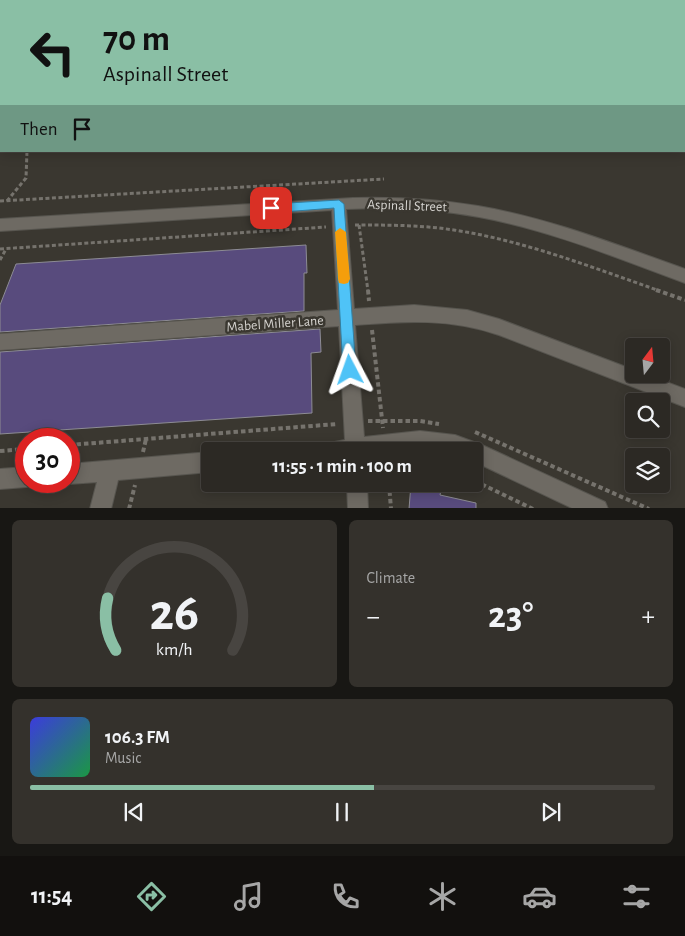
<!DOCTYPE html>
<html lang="en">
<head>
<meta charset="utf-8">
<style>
  body { margin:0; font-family:"Alegreya Sans",sans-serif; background:#34312c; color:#f1f3f6; height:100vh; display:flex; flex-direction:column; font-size:19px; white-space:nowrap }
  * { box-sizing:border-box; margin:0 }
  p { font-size:16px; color:#a6a6a6 }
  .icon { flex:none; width:28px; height:28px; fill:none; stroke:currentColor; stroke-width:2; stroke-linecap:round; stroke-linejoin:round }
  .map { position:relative; height:508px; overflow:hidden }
  .drawer { display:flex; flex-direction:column; gap:12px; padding:12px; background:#181714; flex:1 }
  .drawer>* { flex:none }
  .top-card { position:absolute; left:0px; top:0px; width:685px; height:152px; box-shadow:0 2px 12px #0003,0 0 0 1px #484541; background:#8abfa5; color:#111; overflow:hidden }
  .needle { width:32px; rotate:16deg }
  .tools { position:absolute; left:625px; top:338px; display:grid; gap:10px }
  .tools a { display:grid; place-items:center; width:45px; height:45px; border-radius:5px; background:#2c2924; box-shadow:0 2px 12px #0003,0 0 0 1px #484541; font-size:25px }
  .speed { position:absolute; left:15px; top:428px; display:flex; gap:10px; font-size:25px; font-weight:700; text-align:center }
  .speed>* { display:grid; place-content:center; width:65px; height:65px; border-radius:50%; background:#2c2924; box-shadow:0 2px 12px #0003,0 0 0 1px #484541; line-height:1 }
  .speed .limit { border:8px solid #d22; background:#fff; color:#111 }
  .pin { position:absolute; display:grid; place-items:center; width:42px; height:42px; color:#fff; margin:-21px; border-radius:10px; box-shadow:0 2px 8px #0006 }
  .me { position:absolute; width:55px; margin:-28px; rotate:356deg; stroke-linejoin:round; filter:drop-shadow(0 0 4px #0008) }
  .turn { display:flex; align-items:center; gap:18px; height:105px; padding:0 20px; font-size:22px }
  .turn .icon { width:65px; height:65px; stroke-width:2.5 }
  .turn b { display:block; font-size:35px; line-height:42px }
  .then { display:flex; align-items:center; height:48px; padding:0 20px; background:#0003; gap:10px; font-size:19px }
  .big { font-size:38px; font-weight:700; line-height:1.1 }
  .drawer .tile { flex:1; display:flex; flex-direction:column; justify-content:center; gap:8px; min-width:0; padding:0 18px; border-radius:8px; background:#34312c }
  .drawer .dial { align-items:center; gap:0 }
  .dial svg { height:130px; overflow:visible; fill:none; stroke:#484541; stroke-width:7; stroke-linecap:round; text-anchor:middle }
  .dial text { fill:#f1f3f6; stroke:none }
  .song { display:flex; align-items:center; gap:15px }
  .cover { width:60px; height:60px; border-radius:8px; background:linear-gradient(135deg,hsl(240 70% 55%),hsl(140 70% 35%)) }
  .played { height:5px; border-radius:2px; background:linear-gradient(90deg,#8abfa5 55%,#484541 55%) }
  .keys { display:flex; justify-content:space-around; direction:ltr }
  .heat { display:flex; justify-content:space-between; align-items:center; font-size:28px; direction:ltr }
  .drawer .tiles { flex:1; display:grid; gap:12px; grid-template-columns:1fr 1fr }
  .tile:last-child { grid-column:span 2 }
  .trip { position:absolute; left:201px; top:442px; width:282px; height:50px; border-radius:5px; background:#2c2924; box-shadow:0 2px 12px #0003,0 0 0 1px #484541; font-weight:700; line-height:50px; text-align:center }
  .dock { display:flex; height:80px; justify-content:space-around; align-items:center; background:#12100e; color:#a6a6a6 }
  .dock .icon { width:35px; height:35px }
  .dock .active { color:#8abfa5 }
  .dock b { font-size:22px; color:#f1f3f6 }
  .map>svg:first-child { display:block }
</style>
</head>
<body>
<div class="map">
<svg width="685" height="509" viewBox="0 0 685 509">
  <rect width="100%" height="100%" fill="#3a3730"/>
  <g fill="#584b7d" stroke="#8d8c94">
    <polygon points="306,245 307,273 304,273 304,311 0,332 0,305 16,264"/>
    <polygon points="320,329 321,352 311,353 312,413 0,434 0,352"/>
    <polygon points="411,484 428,484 428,487 441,490 440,495 476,503 476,509 409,509"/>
  </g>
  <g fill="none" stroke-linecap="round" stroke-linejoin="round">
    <g stroke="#57554f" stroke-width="2">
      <g id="minor">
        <path d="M 353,198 C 395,197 437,199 478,206 C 549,218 617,245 685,269 L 685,283 C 617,258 550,230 479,217 C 435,209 391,207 346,209 L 354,309 L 414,305 L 467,310 L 499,319 L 634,370 L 634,374 L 645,374 L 685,389 L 685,407 L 499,335 C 449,318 406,321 355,325 L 364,437 L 420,431 L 455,435 L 482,445 L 605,502 L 608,509 L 574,509 L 475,462 L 475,451 L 321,451 L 324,444 L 345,440 L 339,326 L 0,350 L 0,334 L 338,310 L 332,210 L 0,231 L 0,219 Z"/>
        <polygon points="210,452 210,472 118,480 111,509 90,509 97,482 69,484 62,481 69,481 69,464"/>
        <polygon points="26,467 26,481 34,481 33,484 26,487 0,489 0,469"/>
        <polygon points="347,484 367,484 368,509 348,509"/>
      </g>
    </g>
    <polyline stroke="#76736d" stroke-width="2" stroke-dasharray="2.5 2" stroke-linecap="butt" points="121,1 127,0"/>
    <g stroke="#76736d" stroke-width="3" stroke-dasharray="4 2.5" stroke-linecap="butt">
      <polyline points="0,201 384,179"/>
      <polyline points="7,201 26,178 27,151"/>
      <path d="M 355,225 C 383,225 411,225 439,228 C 515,237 588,266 660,291"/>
      <polyline points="359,225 368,291"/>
      <polyline points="0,249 326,227"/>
      <polyline points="0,260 6,249"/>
    </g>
    <g stroke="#76736d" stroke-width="4" stroke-dasharray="4.5 3" stroke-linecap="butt">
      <polyline points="368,290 369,301"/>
      <polyline points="656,290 685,300"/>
      <polyline points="372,330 383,428"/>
      <polyline points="368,421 420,421 439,424"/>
      <polyline points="475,432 649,509"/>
      <polyline points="69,445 337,424"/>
      <polyline points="0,451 26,449"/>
      <polyline points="143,452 146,439"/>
      <polyline points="475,481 533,509"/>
      <polyline points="389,484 391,509"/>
      <polyline points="129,509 135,485"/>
    </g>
    <use href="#minor" fill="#6e6a63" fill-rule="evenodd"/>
  </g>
  <polygon fill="#4fc3f7" stroke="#337fa1" points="339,200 344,204 356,370 354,375 350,377 345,375 343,370 334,208 271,213 265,208 271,204"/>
  <polygon fill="#f59e0b" points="340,228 346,232 350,279 348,283 344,284 339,283 338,279 335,232"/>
  <g text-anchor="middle" stroke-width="5" stroke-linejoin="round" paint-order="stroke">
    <g font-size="14" fill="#d6d4d0" stroke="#3a3730">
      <text transform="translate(407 205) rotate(2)" y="5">Aspinall Street</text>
      <text transform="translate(275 323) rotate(-4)" y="5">Mabel Miller Lane</text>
    </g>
  </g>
</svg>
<div class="tools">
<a><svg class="needle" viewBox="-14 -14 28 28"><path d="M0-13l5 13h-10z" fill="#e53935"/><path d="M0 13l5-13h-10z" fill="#a6a6a6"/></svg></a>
<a><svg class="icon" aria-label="search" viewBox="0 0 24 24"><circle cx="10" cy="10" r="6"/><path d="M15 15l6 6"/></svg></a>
<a><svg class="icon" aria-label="layers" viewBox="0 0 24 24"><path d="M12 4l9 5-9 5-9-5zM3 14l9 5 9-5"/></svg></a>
</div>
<div class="speed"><div class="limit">30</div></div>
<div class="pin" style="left:271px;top:208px;background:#d93025"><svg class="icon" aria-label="arrive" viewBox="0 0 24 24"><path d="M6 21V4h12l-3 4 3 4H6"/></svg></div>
<svg class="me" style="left:350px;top:370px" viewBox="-20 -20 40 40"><path d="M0-17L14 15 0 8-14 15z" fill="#4fc3f7" stroke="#fff" stroke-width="4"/></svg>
<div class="trip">11:55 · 1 min · 100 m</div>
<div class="top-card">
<div class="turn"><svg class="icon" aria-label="left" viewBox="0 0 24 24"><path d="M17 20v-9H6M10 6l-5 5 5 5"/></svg><div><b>70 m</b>Aspinall Street</div></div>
<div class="then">Then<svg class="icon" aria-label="arrive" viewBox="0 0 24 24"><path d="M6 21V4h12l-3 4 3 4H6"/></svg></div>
</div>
</div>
<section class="drawer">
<div class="tiles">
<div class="tile dial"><svg viewBox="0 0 100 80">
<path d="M14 69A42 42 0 1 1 86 69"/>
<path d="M14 69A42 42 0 0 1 9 37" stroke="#8abfa5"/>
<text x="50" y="56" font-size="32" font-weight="700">26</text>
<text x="50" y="72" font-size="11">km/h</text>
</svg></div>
<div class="tile"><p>Climate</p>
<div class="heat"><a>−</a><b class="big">23°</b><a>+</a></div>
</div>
<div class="tile">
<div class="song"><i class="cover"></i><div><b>106.3 FM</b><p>Music</p></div></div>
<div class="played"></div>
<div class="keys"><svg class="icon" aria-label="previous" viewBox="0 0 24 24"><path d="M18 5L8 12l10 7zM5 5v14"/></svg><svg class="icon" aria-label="pause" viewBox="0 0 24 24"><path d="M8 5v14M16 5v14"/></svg><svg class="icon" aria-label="next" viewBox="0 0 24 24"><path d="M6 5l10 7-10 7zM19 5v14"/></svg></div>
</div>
</div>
</section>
<nav class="dock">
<b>11:54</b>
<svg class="icon active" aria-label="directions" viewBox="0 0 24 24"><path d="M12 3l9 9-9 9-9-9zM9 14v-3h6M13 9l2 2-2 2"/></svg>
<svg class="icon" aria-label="music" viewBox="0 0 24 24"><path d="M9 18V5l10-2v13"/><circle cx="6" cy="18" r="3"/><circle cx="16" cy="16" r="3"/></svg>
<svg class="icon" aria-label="phone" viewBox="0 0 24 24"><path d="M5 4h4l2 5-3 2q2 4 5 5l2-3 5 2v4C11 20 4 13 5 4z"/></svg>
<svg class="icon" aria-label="climate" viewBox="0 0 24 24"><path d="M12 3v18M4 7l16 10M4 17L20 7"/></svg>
<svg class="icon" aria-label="car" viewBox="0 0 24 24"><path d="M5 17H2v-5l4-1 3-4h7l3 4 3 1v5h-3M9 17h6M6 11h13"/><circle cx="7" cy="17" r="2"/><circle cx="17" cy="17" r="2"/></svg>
<svg class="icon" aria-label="filters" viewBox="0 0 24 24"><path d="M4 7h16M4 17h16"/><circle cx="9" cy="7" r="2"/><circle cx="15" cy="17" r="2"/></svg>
</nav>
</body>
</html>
